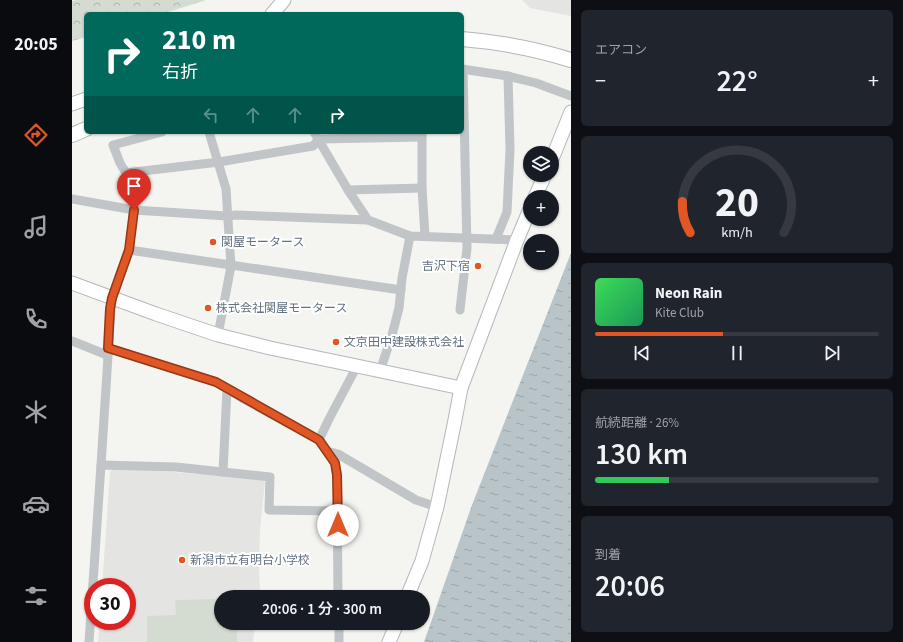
<!DOCTYPE html>
<html lang="ja">
<head>
<meta charset="utf-8">
<style>
  body { margin:0; font-family:"Source Sans 3","Noto Sans JP",sans-serif; background:#20242c; color:#f1f3f6; height:100vh; display:flex; flex-direction:column; font-size:15px; white-space:nowrap }
  * { box-sizing:border-box; margin:0 }
  p { font-size:13px; color:#9ea1a6 }
  .icon { flex:none; width:22px; height:22px; fill:none; stroke:currentColor; stroke-width:2; stroke-linecap:round; stroke-linejoin:round }
  .map { position:relative; flex:1; overflow:hidden }
  .details { display:flex; flex-direction:column; gap:10px; padding:10px; background:#0d0f14; width:332px }
  .details>* { flex:none }
  .top-card { position:absolute; left:12px; top:12px; width:380px; height:122px; border-radius:6px; box-shadow:0 1px 3px #0004; background:#00695c; color:#fff; overflow:hidden }
  .buttons { position:absolute; left:451px; top:146px; display:grid; gap:8px }
  .buttons a { display:grid; place-items:center; width:36px; height:36px; border-radius:50%; background:#171b24; box-shadow:0 1px 3px #0004; font-size:20px }
  .speed { position:absolute; left:12px; top:578px; display:flex; gap:8px; font-size:20px; font-weight:700; text-align:center }
  .speed>* { display:grid; place-content:center; width:52px; height:52px; border-radius:50%; background:#171b24; box-shadow:0 1px 3px #0004; line-height:1 }
  .speed .limit { border:6px solid #d22; background:#fff; color:#111 }
  .pin { position:absolute; display:grid; place-items:center; width:34px; height:34px; color:#fff; margin:-41px -17px; border-radius:50% 50% 50% 0; rotate:-45deg; box-shadow:0 0 4px #0007 }
  .pin .icon { rotate:45deg }
  .me { position:absolute; width:44px; margin:-22px; rotate:0deg; stroke-linejoin:round; filter:drop-shadow(0 0 3px #0008) }
  .turn { display:flex; align-items:center; gap:14px; height:84px; padding:0 12px; font-size:18px }
  .turn .icon { width:52px; height:52px; stroke-width:2.5 }
  .turn b { display:block; font-size:28px; line-height:34px }
  .lanes { display:flex; align-items:center; height:38px; padding:0 12px; background:#0003; justify-content:center; gap:20px; direction:ltr }
  .lanes .off { opacity:.35 }
  .big { font-size:30px; font-weight:600; line-height:1.1 }
  .details .card { flex:1; display:flex; flex-direction:column; justify-content:center; gap:6px; min-width:0; padding:0 14px; border-radius:6px; background:#20242c }
  .details .dial { align-items:center; gap:0 }
  .dial svg { height:104px; overflow:visible; fill:none; stroke:#363941; stroke-width:7; stroke-linecap:round; text-anchor:middle }
  .dial text { fill:#f1f3f6; stroke:none }
  .song { display:flex; align-items:center; gap:12px }
  .cover { width:48px; height:48px; border-radius:6px; background:linear-gradient(135deg,hsl(130 70% 55%),hsl(150 70% 35%)) }
  .played { height:4px; border-radius:2px; background:linear-gradient(90deg,#e05624 45%,#363941 45%) }
  .keys { display:flex; justify-content:space-around; direction:ltr }
  .heat { display:flex; justify-content:space-between; align-items:center; font-size:22px; direction:ltr }
  .charge { height:6px; border-radius:3px; background:linear-gradient(90deg,#34c759 26%,#363941 0) }
  .trip { position:absolute; left:142px; top:590px; width:216px; height:40px; border-radius:20px; background:#171b24; box-shadow:0 1px 3px #0004; font-weight:600; line-height:40px; text-align:center }
  main { display:flex; flex:1; min-height:0 }
  .dock { display:flex; flex-direction:column; width:72px; justify-content:space-around; align-items:center; background:#090b0e; color:#9ea1a6 }
  .dock .icon { width:28px; height:28px }
  .dock .active { color:#e05624 }
  .dock b { font-size:18px; color:#f1f3f6 }
  .map>svg:first-child { display:block }
</style>
</head>
<body>
<main>
<nav class="dock">
<b>20:05</b>
<svg class="icon active" aria-label="directions" viewBox="0 0 24 24"><path d="M12 3l9 9-9 9-9-9zM9 14v-3h6M13 9l2 2-2 2"/></svg>
<svg class="icon" aria-label="music" viewBox="0 0 24 24"><path d="M9 18V5l10-2v13"/><circle cx="6" cy="18" r="3"/><circle cx="16" cy="16" r="3"/></svg>
<svg class="icon" aria-label="phone" viewBox="0 0 24 24"><path d="M5 4h4l2 5-3 2q2 4 5 5l2-3 5 2v4C11 20 4 13 5 4z"/></svg>
<svg class="icon" aria-label="climate" viewBox="0 0 24 24"><path d="M12 3v18M4 7l16 10M4 17L20 7"/></svg>
<svg class="icon" aria-label="car" viewBox="0 0 24 24"><path d="M5 17H2v-5l4-1 3-4h7l3 4 3 1v5h-3M9 17h6M6 11h13"/><circle cx="7" cy="17" r="2"/><circle cx="17" cy="17" r="2"/></svg>
<svg class="icon" aria-label="filters" viewBox="0 0 24 24"><path d="M4 7h16M4 17h16"/><circle cx="9" cy="7" r="2"/><circle cx="15" cy="17" r="2"/></svg>
</nav>
<div class="map">
<svg width="499" height="642" viewBox="0 0 499 642">
  <defs>
    <pattern id="park-crowns" width="20" height="18" patternUnits="userSpaceOnUse"><rect width="20" height="18" fill="#d4dbd1"/><path d="M2 6a3 3 0 1 1 6 0M12 15a3 3 0 1 1 6 0" fill="none" stroke="#b0b6af"/></pattern>
    <pattern id="water-ripples" width="26" height="14" patternUnits="userSpaceOnUse"><rect width="26" height="14" fill="#b9c4c8"/><path d="M2 4q2-2 4 0t4 0M15 11q2-2 4 0t4 0" fill="none" stroke="#9aa4a8"/></pattern>
  </defs>
  <rect width="100%" height="100%" fill="#f4f4f0"/>
  <g fill="#e4e5e3">
    <polygon points="450,0 499,0 499,16 458,8"/>
    <polygon points="42,468 143,475 190,480 193,482 188,530 187,566 188,592 187,597 149,597 149,623 183,623 181,642 26,642 28,621 55,621 55,587 30,587 38,472"/>
  </g>
  <polygon fill="url(#park-crowns)" points="5,0 134,0 90,14 14,14 14,37 0,41 0,1"/>
  <polygon fill="#d4dbd1" points="149,599 149,623 165,623 165,642 75,642 75,616 104,615 103,600"/>
  <polygon fill="url(#water-ripples)" points="499,253 499,642 352,642 400,505"/>
  <g fill="none" stroke-linecap="round" stroke-linejoin="round">
    <g stroke="#b4b8bc" stroke-width="15">
      <g id="secondary">
        <polyline points="200,14 212,0"/>
        <polyline points="0,104 14,99"/>
        <polyline points="480,159 499,112"/>
        <polyline points="463,197 473,175"/>
        <polyline points="0,283 84,314 146,335 198,348 285,366 389,388"/>
        <polyline points="335,597 350,561 365,507 383,420 389,388 445,240 458,209"/>
        <polyline points="317,642 325,623"/>
      </g>
    </g>
    <g stroke="#b2b6ba" stroke-width="16">
      <g id="primary">
        <path d="M 390,39 C 427,42 464,49 499,60"/>
        <polyline points="0,135 14,129"/>
      </g>
    </g>
    <g stroke="#c1c5c8" stroke-width="9">
      <polyline points="390,69 436,76 438,149 435,212 424,239"/>
      <polyline points="436,76 464,83 499,96"/>
      <polyline points="137,132 154,189 159,266 146,335"/>
      <polyline points="242,132 276,190 296,220"/>
      <polyline points="350,132 350,188 353,236"/>
      <polyline points="54,173 147,162 241,146 247,139 350,137"/>
      <polyline points="276,190 350,188"/>
      <polyline points="0,199 62,210 155,216 164,215 296,220 338,236 445,240"/>
      <path d="M 57,250 C 147,264 238,276 329,290"/>
      <polyline points="388,310 395,248 391,69"/>
      <polyline points="0,341 35,355"/>
      <polyline points="36,348 144,382 170,398 247,440 263,463 265,475 266,597"/>
      <polyline points="308,371 320,335 327,308 330,278 338,236"/>
      <polyline points="247,440 257,419 285,366"/>
      <polyline points="255,451 266,454 344,500 365,507"/>
      <polyline points="29,465 104,467 198,477 197,510 265,511"/>
      <polyline points="151,472 155,389"/>
      <polyline points="267,623 267,642"/>
      <polyline points="17,642 29,465 39,309 44,286 57,250 62,210 54,173 48,163 41,145 90,132"/>
    </g>
    <use href="#secondary" stroke="#fff" stroke-width="13"/>
    <use href="#primary" stroke="#fff" stroke-width="14"/>
  </g>
  <g fill="none" stroke-linecap="round" stroke-linejoin="round">
    <g stroke="#923817" stroke-width="10">
      <polyline id="route" points="62,210 57,250 40,298 38,309 36,348 144,382 247,440 263,463 265,475 266,525"/>
    </g>
    <use href="#route" stroke="#e05624" stroke-width="7"/>
  </g>
  <g fill="#e05624" stroke="#fff" stroke-width="1.5">
    <circle cx="141" cy="242" r="4"/>
    <circle cx="406" cy="266" r="4"/>
    <circle cx="136" cy="308" r="4"/>
    <circle cx="264" cy="342" r="4"/>
    <circle cx="110" cy="560" r="4"/>
  </g>
  <g text-anchor="middle" stroke-width="4" stroke-linejoin="round" paint-order="stroke">
    <g font-size="12" fill="#637280" stroke="#fff" text-anchor="start">
      <text x="149" y="246">関屋モータース</text>
      <text x="398" y="270" text-anchor="end">吉沢下宿</text>
      <text x="144" y="312">株式会社関屋モータース</text>
      <text x="272" y="346">文京田中建設株式会社</text>
      <text x="118" y="564">新潟市立有明台小学校</text>
    </g>
  </g>
</svg>
<div class="buttons">
<a><svg class="icon" aria-label="layers" viewBox="0 0 24 24"><path d="M12 4l9 5-9 5-9-5zM3 14l9 5 9-5"/></svg></a>
<a>+</a>
<a>−</a>
</div>
<div class="speed"><div class="limit">30</div></div>
<div class="pin" style="left:62px;top:210px;background:#d93025"><svg class="icon" aria-label="arrive" viewBox="0 0 24 24"><path d="M6 21V4h12l-3 4 3 4H6"/></svg></div>
<svg class="me" style="left:266px;top:525px" viewBox="-20 -20 40 40"><circle r="19" fill="#fff"/><path d="M0-13L10 11 0 6-10 11z" fill="#e05624"/></svg>
<div class="trip">20:06 · 1 分 · 300 m</div>
<div class="top-card">
<div class="turn"><svg class="icon" aria-label="right" viewBox="0 0 24 24"><path d="M7 20v-9h11M14 6l5 5-5 5"/></svg><div><b>210 m</b>右折</div></div>
<div class="lanes"><svg class="icon off" aria-label="left" viewBox="0 0 24 24"><path d="M17 20v-9H6M10 6l-5 5 5 5"/></svg><svg class="icon off" aria-label="ahead" viewBox="0 0 24 24"><path d="M12 20V5M6 11l6-6 6 6"/></svg><svg class="icon off" aria-label="ahead" viewBox="0 0 24 24"><path d="M12 20V5M6 11l6-6 6 6"/></svg><svg class="icon" aria-label="right" viewBox="0 0 24 24"><path d="M7 20v-9h11M14 6l5 5-5 5"/></svg></div>
</div>
</div>
<section class="details">
<div class="card"><p>エアコン</p>
<div class="heat"><a>−</a><b class="big">22°</b><a>+</a></div>
</div>
<div class="card dial"><svg viewBox="0 0 100 80">
<path d="M14 69A42 42 0 1 1 86 69"/>
<path d="M14 69A42 42 0 0 1 8 45" stroke="#e05624"/>
<text x="50" y="56" font-size="32" font-weight="700">20</text>
<text x="50" y="72" font-size="11">km/h</text>
</svg></div>
<div class="card">
<div class="song"><i class="cover"></i><div><b>Neon Rain</b><p>Kite Club</p></div></div>
<div class="played"></div>
<div class="keys"><svg class="icon" aria-label="previous" viewBox="0 0 24 24"><path d="M18 5L8 12l10 7zM5 5v14"/></svg><svg class="icon" aria-label="pause" viewBox="0 0 24 24"><path d="M8 5v14M16 5v14"/></svg><svg class="icon" aria-label="next" viewBox="0 0 24 24"><path d="M6 5l10 7-10 7zM19 5v14"/></svg></div>
</div>
<div class="card"><p>航続距離 · 26%</p><b class="big">130 km</b><div class="charge"></div></div>
<div class="card"><p>到着</p><b class="big">20:06</b></div>
</section>
</main>
</body>
</html>
